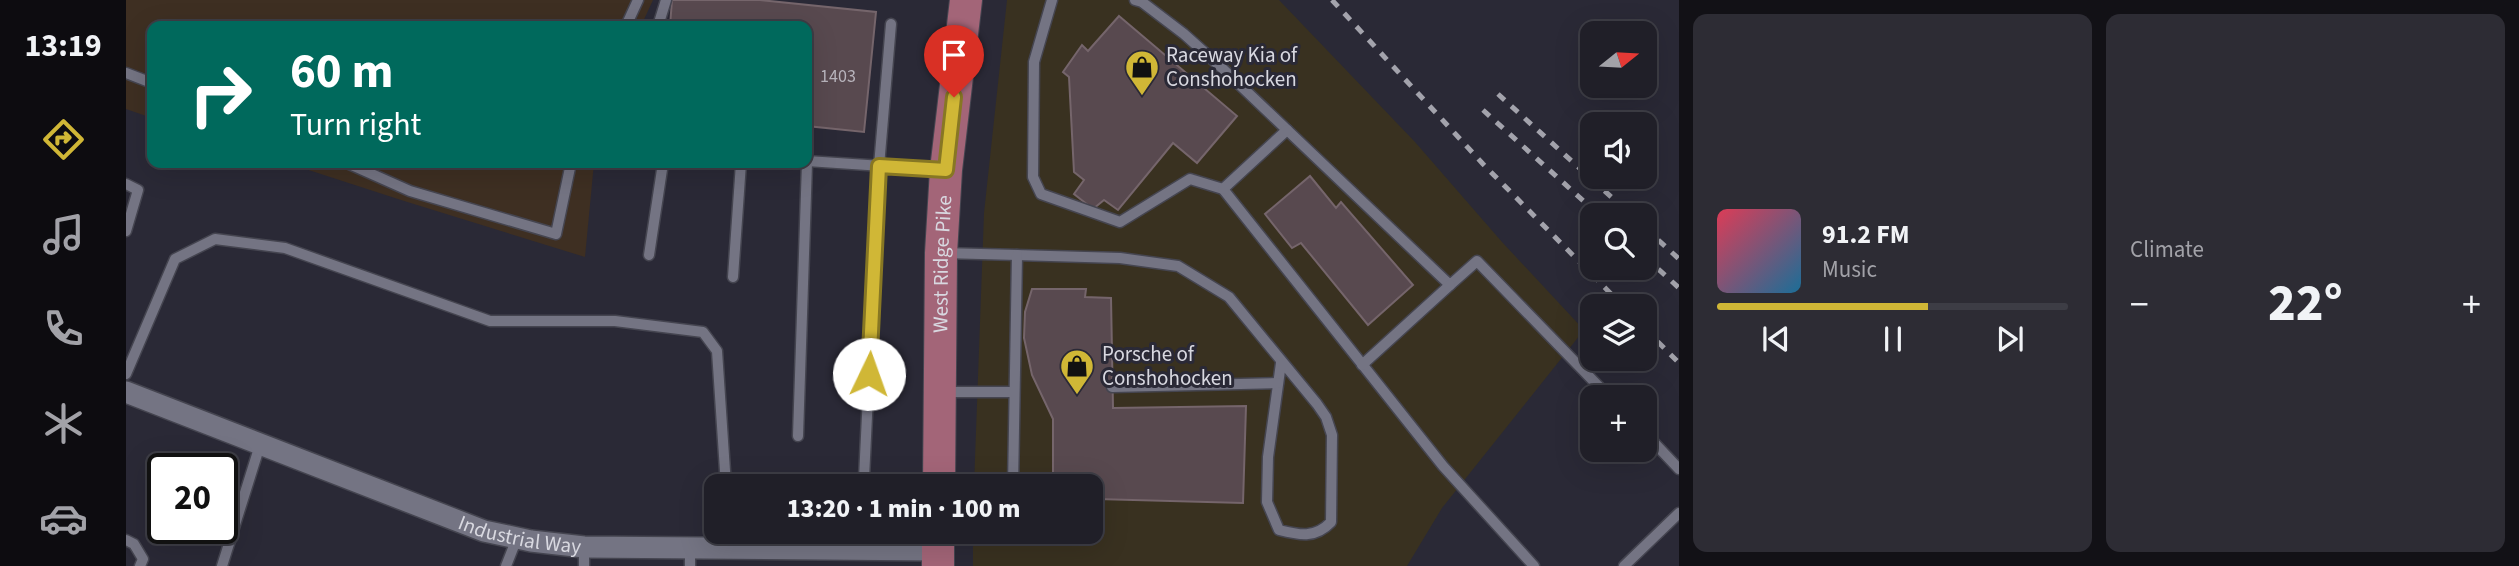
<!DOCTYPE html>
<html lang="en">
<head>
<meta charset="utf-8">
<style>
  body { margin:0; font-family:"Source Sans 3",sans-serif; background:#2d2c34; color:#f1f3f6; height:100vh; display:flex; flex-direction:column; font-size:26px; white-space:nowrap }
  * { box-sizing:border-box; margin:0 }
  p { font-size:23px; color:#a2a2a8 }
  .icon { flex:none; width:38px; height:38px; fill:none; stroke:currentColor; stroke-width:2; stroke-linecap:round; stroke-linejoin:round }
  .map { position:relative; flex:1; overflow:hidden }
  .sheet { display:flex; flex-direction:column; gap:14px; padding:14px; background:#121116; width:840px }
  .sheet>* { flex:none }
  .guide { position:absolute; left:21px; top:21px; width:665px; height:147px; border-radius:14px; box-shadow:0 7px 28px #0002,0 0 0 2px #3d3d45; background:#00695c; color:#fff; overflow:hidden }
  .needle { width:46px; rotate:72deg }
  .controls { position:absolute; left:1454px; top:21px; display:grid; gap:14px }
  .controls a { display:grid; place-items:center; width:77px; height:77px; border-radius:14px; background:#201f28; box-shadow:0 7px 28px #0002,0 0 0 2px #3d3d45; font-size:35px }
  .speed { position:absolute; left:21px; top:453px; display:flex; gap:14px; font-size:35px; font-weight:700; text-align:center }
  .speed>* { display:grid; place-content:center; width:91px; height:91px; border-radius:50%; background:#201f28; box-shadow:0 7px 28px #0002,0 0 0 2px #3d3d45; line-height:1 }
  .speed .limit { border:4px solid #111; border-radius:10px; background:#fff; color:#111 }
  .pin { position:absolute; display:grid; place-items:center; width:60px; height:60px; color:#fff; margin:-72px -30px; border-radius:50% 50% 50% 0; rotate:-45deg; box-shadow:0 0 7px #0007 }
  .pin .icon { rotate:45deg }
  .me { position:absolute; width:77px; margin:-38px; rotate:3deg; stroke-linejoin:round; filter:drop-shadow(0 0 5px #0008) }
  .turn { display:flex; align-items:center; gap:24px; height:147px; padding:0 28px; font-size:32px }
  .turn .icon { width:91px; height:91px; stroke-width:2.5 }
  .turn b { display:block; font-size:49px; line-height:60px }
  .big { font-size:52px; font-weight:800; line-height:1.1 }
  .sheet .tile { flex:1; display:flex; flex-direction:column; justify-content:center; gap:10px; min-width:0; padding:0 24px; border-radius:14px; background:#2d2c34 }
  .song { display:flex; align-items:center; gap:21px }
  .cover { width:84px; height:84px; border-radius:10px; background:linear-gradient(135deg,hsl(350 70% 55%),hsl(200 70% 35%)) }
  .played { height:7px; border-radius:4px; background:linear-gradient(90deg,#d0b736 60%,#3d3d45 60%) }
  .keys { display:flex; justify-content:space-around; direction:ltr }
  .heat { display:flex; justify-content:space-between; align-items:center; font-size:38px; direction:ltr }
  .sheet .tiles { flex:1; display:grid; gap:14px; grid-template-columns:repeat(2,1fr) }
  .trip { position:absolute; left:578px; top:474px; width:399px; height:70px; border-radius:14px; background:#201f28; box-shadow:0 7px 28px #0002,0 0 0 2px #3d3d45; font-weight:800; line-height:70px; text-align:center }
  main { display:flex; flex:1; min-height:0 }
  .tab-bar { display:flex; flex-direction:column; width:126px; justify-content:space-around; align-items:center; background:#0d0c10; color:#a2a2a8 }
  .tab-bar .icon { width:49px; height:49px }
  .tab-bar .selected { color:#d0b736 }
  .tab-bar b { font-size:32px; color:#f1f3f6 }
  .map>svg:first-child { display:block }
</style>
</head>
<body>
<main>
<nav class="tab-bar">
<b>13:19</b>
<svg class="icon selected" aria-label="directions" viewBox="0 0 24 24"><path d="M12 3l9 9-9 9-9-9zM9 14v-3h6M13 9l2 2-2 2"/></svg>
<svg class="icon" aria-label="music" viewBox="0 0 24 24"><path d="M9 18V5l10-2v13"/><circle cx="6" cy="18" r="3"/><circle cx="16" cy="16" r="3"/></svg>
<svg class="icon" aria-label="phone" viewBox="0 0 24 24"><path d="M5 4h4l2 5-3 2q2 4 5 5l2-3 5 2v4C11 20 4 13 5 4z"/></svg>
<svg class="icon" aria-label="climate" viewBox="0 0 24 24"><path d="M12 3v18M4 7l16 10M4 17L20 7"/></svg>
<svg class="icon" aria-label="car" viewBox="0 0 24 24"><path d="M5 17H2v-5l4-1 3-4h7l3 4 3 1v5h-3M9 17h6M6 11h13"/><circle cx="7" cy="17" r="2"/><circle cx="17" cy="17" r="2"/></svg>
</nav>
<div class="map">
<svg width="1553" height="566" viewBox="0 0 1553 566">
  <rect width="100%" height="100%" fill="#2a2936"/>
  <polygon fill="#393120" points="881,0 1153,0 1289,142 1376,242 1458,330 1316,508 1281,566 847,566 847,532 964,532 964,486 848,486 858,213"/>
  <g fill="#3e2f22">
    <polygon points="0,0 527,0 515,26 26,26 26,118 0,109"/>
    <polygon points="161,163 468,163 459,257 275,200"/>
  </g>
  <g fill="#58494f" stroke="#75656b" stroke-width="2">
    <polygon points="546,0 634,0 750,12 738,132 681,126 681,26 544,26"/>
    <polygon points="993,16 1111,116 1071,163 1047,143 992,210 978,200 967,209 948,194 958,180 948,172 943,77 937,72 956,45 962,51"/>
    <polygon points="1184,176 1210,208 1215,202 1287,285 1242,325 1175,243 1166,248 1139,214"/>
    <polygon points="906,289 960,289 959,297 985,298 987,408 1120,406 1117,503 971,499 971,508 964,508 964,486 927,486 927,419 906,375 898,338 899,312"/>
  </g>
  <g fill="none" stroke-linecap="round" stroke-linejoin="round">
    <g stroke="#454550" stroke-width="13">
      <g id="service">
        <polyline points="926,0 908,62 907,177 915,194 994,222 1064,179 1097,189 1317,466 1408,566"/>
        <polyline points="1009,0 1016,2 1058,34 1096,68 1324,285 1351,261 1483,397"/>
        <polyline points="500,26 512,0"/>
        <polyline points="532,26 540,0"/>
        <polyline points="0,73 26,83"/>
        <polyline points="681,161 817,170"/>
        <polyline points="221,163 284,191 430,234 445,163"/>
        <polyline points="0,184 12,190 0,231"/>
        <polyline points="1097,189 1161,130"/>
        <path d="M 817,253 L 994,258 L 1052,266 L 1103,297 L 1191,404 L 1200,417 L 1206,435 L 1205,522 C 1189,539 1173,535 1153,530 L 1141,502 L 1142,457 L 1155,363"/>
        <polyline points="523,255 537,163"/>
        <polyline points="607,277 615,163"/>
        <polyline points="1236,365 1324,285"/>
        <polyline points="0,374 49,259 89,239 159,248 364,321 489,321 577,332 591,351 600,486"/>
        <polyline points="986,387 1152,383"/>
        <polyline points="816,392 888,392"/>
        <polyline points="1519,433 1553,469"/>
        <polyline points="672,436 681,163"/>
        <polyline points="738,478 753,166 765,24"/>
        <polyline points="887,486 891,255"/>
        <polyline points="0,540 8,544 17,559 14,566"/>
        <polyline points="564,548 564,566"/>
        <polyline points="96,566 134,445"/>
        <polyline points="380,566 391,538"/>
        <polyline points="458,566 458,547"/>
        <polyline points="1498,566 1553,513"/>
      </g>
    </g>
    <g stroke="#454550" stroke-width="24">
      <g id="minor">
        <path id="s1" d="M 0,392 L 358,531 L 405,541 L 458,547 L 812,550"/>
      </g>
    </g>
    <g stroke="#454550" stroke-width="34">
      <g id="primary">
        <path id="s2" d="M 813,486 L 815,253 L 820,170 L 840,0"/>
        <polyline points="812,566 812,532"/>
      </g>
    </g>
    <use href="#service" stroke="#747483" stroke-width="10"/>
    <use href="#minor" stroke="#747483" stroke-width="21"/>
    <use href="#primary" stroke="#a36578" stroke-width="32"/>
    <g stroke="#a3a3ac" stroke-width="5" stroke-dasharray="9 9" stroke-linecap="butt">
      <polyline points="1206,0 1357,164 1497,306"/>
      <polyline points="1372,94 1505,215"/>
      <polyline points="1357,110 1473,215"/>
      <polyline points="1519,228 1553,259"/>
      <polyline points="1519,257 1553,288"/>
      <polyline points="1519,329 1553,363"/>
    </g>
  </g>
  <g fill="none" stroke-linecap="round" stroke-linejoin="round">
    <g stroke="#877723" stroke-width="18">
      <polyline id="route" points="743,374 753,166 820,170 828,97"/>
    </g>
    <use href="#route" stroke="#d0b736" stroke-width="12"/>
  </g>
  <defs>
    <g id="shop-pin" transform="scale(1.75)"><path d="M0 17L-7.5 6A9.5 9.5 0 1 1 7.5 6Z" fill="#d0b736" stroke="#2a2936"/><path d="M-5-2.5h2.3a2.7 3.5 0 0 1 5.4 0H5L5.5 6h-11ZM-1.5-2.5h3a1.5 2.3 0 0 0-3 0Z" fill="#111"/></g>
  </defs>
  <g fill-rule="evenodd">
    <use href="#shop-pin" x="1016" y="67"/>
    <use href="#shop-pin" x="951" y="366"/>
  </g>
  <g text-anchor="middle" stroke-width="6" stroke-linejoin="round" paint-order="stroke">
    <g font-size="18" fill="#b8b4bc">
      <text x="712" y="82">1403</text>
    </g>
    <g font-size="21" fill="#d8d8e0" stroke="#2a2936" text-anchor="start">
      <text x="1040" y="62">Raceway Kia of<tspan x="1040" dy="24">Conshohocken</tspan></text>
      <text x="976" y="361">Porsche of<tspan x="976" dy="24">Conshohocken</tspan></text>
    </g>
    <g font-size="21" fill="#d8d8e0" stroke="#2a2936">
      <text dy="7" stroke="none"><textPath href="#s2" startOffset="222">West Ridge Pike</textPath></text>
      <text dy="7" stroke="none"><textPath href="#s1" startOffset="420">Industrial Way</textPath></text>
    </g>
  </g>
</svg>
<div class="controls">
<a><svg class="needle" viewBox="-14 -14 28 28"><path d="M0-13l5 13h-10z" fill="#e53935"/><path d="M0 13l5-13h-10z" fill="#a2a2a8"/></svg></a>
<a><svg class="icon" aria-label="sound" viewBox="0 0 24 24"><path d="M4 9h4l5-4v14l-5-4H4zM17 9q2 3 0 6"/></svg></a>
<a><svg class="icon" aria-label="search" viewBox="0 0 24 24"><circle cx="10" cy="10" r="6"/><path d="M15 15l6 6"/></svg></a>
<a><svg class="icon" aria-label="layers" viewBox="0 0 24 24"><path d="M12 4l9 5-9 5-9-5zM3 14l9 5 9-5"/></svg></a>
<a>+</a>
</div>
<div class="speed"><div class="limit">20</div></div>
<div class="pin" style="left:828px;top:97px;background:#d93025"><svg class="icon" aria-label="arrive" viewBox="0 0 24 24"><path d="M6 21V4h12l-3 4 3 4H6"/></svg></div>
<svg class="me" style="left:743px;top:374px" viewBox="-20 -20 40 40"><circle r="19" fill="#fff"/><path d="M0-13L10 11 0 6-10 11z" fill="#d0b736"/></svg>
<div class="trip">13:20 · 1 min · 100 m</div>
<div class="guide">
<div class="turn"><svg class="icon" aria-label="right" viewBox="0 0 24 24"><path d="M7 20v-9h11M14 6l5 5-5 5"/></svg><div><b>60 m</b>Turn right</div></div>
</div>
</div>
<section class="sheet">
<div class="tiles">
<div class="tile">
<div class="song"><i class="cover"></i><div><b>91.2 FM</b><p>Music</p></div></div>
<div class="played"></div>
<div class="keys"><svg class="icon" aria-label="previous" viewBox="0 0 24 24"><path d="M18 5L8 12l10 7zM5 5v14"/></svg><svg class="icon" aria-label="pause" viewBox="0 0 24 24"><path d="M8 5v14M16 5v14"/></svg><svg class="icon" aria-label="next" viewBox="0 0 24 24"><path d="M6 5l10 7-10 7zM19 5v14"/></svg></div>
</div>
<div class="tile"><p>Climate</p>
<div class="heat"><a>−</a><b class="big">22°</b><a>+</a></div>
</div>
</div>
</section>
</main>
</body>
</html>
